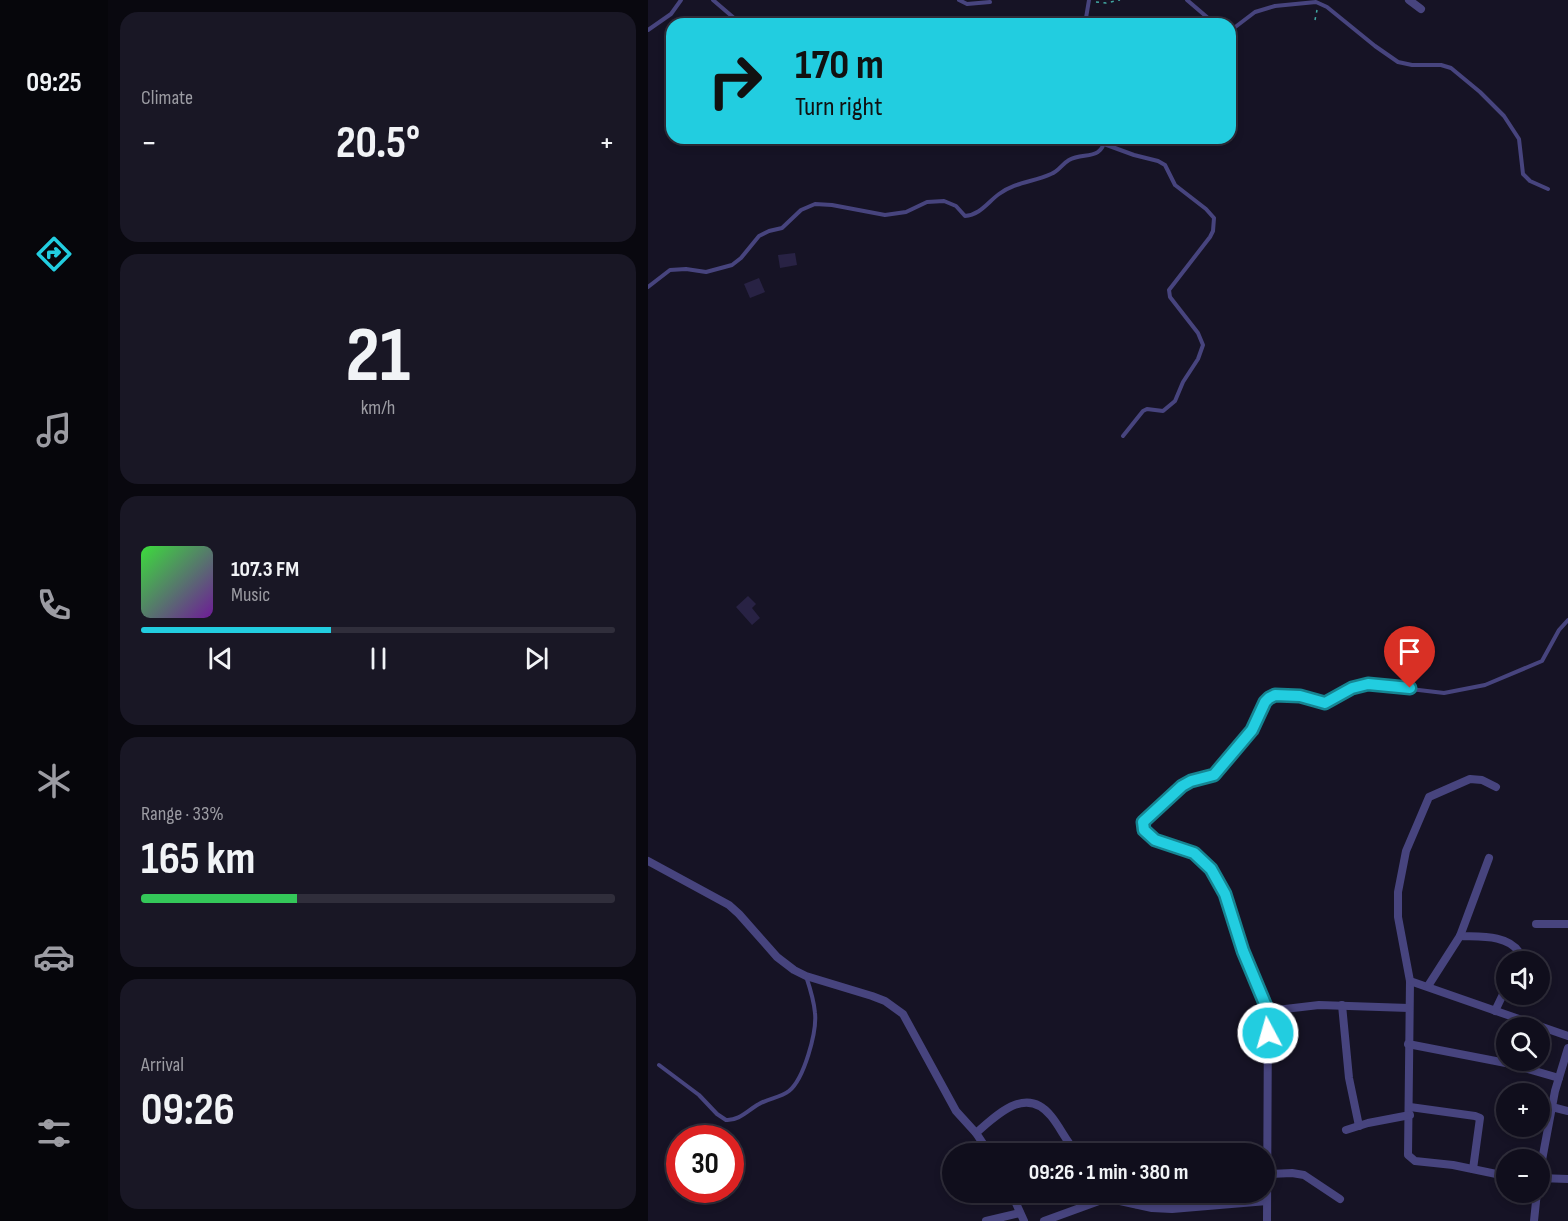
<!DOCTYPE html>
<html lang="en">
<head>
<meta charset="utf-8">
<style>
  body { margin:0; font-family:"Sofia Sans Condensed",sans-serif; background:#191725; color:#f1f3f6; height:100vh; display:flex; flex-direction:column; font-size:22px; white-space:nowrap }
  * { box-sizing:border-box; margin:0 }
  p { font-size:20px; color:#9c9ca3 }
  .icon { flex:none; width:33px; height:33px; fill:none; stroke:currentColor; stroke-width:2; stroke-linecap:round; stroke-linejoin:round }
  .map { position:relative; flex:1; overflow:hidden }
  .drawer { display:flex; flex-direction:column; gap:12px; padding:12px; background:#09080f; width:540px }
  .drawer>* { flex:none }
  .guide { position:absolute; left:18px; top:18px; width:570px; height:126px; border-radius:18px; box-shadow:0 3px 9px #0003,0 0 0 2px #302e3b; background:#22cde0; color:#111; overflow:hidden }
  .buttons { position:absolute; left:848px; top:951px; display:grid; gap:12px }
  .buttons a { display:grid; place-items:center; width:54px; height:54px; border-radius:50%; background:#100e1c; box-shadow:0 3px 9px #0003,0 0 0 2px #302e3b; font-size:30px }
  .speed { position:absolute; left:18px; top:1125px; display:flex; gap:12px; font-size:30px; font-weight:700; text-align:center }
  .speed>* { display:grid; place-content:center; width:78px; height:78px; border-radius:50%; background:#100e1c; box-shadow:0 3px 9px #0003,0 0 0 2px #302e3b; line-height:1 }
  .speed .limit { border:9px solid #d22; background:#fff; color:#111 }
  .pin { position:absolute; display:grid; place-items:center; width:51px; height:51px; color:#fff; margin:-62px -26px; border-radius:50% 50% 50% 0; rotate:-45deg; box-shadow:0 0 6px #0007 }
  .pin .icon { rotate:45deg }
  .me { position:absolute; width:66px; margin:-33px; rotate:354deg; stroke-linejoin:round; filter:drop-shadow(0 0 4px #0008) }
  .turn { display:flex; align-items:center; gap:21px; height:126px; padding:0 30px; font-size:27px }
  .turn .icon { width:78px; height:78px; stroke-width:2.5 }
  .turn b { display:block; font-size:42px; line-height:51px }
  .big { font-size:45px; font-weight:700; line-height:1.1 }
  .drawer .widget { flex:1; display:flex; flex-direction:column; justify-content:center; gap:9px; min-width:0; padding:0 21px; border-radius:18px; background:#191725 }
  .drawer .dial { align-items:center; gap:0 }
  .dial b { font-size:78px; line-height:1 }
  .song { display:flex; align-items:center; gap:18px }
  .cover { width:72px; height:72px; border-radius:9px; background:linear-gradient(135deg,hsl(120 70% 55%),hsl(280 70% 35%)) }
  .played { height:6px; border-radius:3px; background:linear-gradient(90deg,#22cde0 40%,#302e3b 40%) }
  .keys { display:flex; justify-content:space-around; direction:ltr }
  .heat { display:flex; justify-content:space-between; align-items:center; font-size:33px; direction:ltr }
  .charge { height:9px; border-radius:4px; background:linear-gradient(90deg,#34c759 33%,#302e3b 0) }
  .trip { position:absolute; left:294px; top:1143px; width:333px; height:60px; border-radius:30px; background:#100e1c; box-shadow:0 3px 9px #0003,0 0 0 2px #302e3b; font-weight:700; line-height:60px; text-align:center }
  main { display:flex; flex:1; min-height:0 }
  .dock { display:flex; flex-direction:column; width:108px; justify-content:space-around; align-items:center; background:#06060b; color:#9c9ca3 }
  .dock .icon { width:42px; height:42px }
  .dock .current { color:#22cde0 }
  .dock b { font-size:27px; color:#f1f3f6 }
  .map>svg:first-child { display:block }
</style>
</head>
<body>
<main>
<nav class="dock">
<b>09:25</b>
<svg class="icon current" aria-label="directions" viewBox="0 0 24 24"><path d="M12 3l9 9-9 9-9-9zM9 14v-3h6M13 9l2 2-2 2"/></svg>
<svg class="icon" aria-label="music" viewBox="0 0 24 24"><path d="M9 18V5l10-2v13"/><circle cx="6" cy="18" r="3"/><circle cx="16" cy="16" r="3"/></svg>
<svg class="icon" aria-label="phone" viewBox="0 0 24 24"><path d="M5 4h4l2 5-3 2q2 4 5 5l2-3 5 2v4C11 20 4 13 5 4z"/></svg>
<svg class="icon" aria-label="climate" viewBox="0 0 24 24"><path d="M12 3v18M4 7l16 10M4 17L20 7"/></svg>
<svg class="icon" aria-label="car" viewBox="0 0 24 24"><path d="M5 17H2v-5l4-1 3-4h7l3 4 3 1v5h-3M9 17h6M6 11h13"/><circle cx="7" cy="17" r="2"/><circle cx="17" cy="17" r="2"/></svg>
<svg class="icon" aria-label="filters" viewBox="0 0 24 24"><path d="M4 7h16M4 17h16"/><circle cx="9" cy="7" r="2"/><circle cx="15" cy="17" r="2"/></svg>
</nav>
<section class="drawer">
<div class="widget"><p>Climate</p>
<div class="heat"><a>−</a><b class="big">20.5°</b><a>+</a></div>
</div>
<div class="widget dial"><b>21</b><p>km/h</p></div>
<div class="widget">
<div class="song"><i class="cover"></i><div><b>107.3 FM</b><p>Music</p></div></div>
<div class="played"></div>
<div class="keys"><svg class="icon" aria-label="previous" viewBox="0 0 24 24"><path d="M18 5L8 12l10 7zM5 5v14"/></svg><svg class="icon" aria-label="pause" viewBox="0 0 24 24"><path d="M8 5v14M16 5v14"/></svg><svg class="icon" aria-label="next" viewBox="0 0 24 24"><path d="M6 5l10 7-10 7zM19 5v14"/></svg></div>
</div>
<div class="widget"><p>Range · 33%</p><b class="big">165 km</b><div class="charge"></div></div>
<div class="widget"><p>Arrival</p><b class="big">09:26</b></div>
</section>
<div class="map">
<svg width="920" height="1221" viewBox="0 0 920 1221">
  <rect width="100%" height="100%" fill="#161325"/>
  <g fill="#282244">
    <polygon points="147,253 149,265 132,268 130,255"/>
    <polygon points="111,278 117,292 102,298 96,284"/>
    <polygon points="100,596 108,604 104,608 112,618 104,625 88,607"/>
  </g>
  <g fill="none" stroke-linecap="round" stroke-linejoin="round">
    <g stroke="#41a9a3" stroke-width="1.5" stroke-dasharray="3 4.5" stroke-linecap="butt">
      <polyline points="448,2 458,3 472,0"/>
      <polyline points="667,20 669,10"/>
    </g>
    <g stroke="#47447e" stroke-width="4">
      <polyline points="65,0 93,24"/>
      <polyline points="311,0 319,4 342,2"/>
      <polyline points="539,0 567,24"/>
      <polyline points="437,24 441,0"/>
      <polyline points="0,30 23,14 33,0"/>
      <polyline points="582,31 607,12 627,6 668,2 679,7 727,46 750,62 764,65 793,65 803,68 832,92 856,116 871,139 875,174 882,181 900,189"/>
      <polyline points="456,144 486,155 510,161 517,165 527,185 558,209 566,218 565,231 562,237 521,290 522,297 550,333 555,345 550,359 535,382 527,401 515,411 499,409 495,411 475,436"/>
      <path d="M 0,287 L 22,270 L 38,269 L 58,272 L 84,265 L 93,258 L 111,236 L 121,231 L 134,228 L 153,210 L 167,204 L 184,205 L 237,215 L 258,212 L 279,202 L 296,201 L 308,206 L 317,216 C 332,215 340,202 351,194 C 367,182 386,182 403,174 C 411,171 414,164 421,160 C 436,152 454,161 457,138"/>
      <path d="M 620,1011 C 611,990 601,968 594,946 C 585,920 580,892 563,869 C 544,841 505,852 494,826 L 497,818 L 539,783 L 566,775 L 604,730 L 617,702 L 621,698 L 627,695 L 652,696 L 677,703 L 703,689 L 720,684 L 796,693 L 837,685 L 894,661 L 911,630 L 920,620"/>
      <path d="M 11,1065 L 51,1095 L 69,1114 L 78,1120 C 91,1121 100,1110 111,1104 C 121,1098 132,1098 141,1091 C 156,1079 169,1032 167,1013 C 166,1000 162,988 158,976"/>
    </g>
    <g stroke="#47447e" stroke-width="8">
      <polyline points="761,0 773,9"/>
      <polyline points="848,787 834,780 822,779 781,797 758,851 750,892 750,917 762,981 760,1155 767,1161 805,1165 858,1176"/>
      <polyline points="0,861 81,905 91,914 129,957 146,970 158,976 224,996 237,1001 255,1014 308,1111 328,1133 342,1154"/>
      <polyline points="888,924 920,924"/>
      <path d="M 812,936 C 830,937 859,934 871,952 L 869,962"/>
      <polyline points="762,981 920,1036"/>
      <polyline points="780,986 812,936 841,858"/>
      <polyline points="694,1005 701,1078 711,1126"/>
      <polyline points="847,1011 858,988"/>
      <polyline points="760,1044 863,1064 911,1078"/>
      <polyline points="762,1107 827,1116 832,1118 825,1169"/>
      <polyline points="904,1107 920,1111"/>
      <polyline points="698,1130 720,1123 762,1115"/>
      <path d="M 328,1133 C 349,1115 378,1085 403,1116 C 413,1128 418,1142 430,1154"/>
      <polyline points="619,1174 644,1173 656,1175 692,1199"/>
      <polyline points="891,1176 907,1091 920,1048"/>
      <polyline points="891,1178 920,1179"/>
      <polyline points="363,1192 376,1221"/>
      <polyline points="475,1192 488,1204"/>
      <polyline points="338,1221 372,1213"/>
      <polyline points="396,1221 451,1201 472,1201 504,1208 524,1209 619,1201"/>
      <polyline points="619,1221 620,1011 671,1005 761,1008"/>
      <polyline points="886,1221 889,1192"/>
    </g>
  </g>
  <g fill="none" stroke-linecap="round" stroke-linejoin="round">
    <g stroke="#168592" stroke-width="15">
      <polyline id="route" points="620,1033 620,1011 595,951 577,894 563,869 546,853 507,840 496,830 495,822 534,786 543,781 566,775 604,730 617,702 621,698 627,695 652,696 677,703 704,688 720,684 762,688"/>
    </g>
    <use href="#route" stroke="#22cde0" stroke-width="10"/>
  </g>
</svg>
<div class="buttons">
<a><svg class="icon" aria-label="sound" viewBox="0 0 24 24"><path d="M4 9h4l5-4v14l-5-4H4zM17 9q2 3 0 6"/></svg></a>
<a><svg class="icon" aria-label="search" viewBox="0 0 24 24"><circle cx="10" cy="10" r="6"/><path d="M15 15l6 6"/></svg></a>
<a>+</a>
<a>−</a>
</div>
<div class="speed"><div class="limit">30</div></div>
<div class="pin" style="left:762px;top:688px;background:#d93025"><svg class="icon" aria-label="arrive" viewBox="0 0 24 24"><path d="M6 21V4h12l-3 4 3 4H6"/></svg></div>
<svg class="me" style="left:620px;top:1033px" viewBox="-20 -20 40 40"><circle r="17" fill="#22cde0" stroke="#fff" stroke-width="3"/><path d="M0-11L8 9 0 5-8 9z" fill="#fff"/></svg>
<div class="trip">09:26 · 1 min · 380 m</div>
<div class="guide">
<div class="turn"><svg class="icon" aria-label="right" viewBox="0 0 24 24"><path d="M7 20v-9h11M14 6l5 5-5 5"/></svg><div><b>170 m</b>Turn right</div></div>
</div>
</div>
</main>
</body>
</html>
